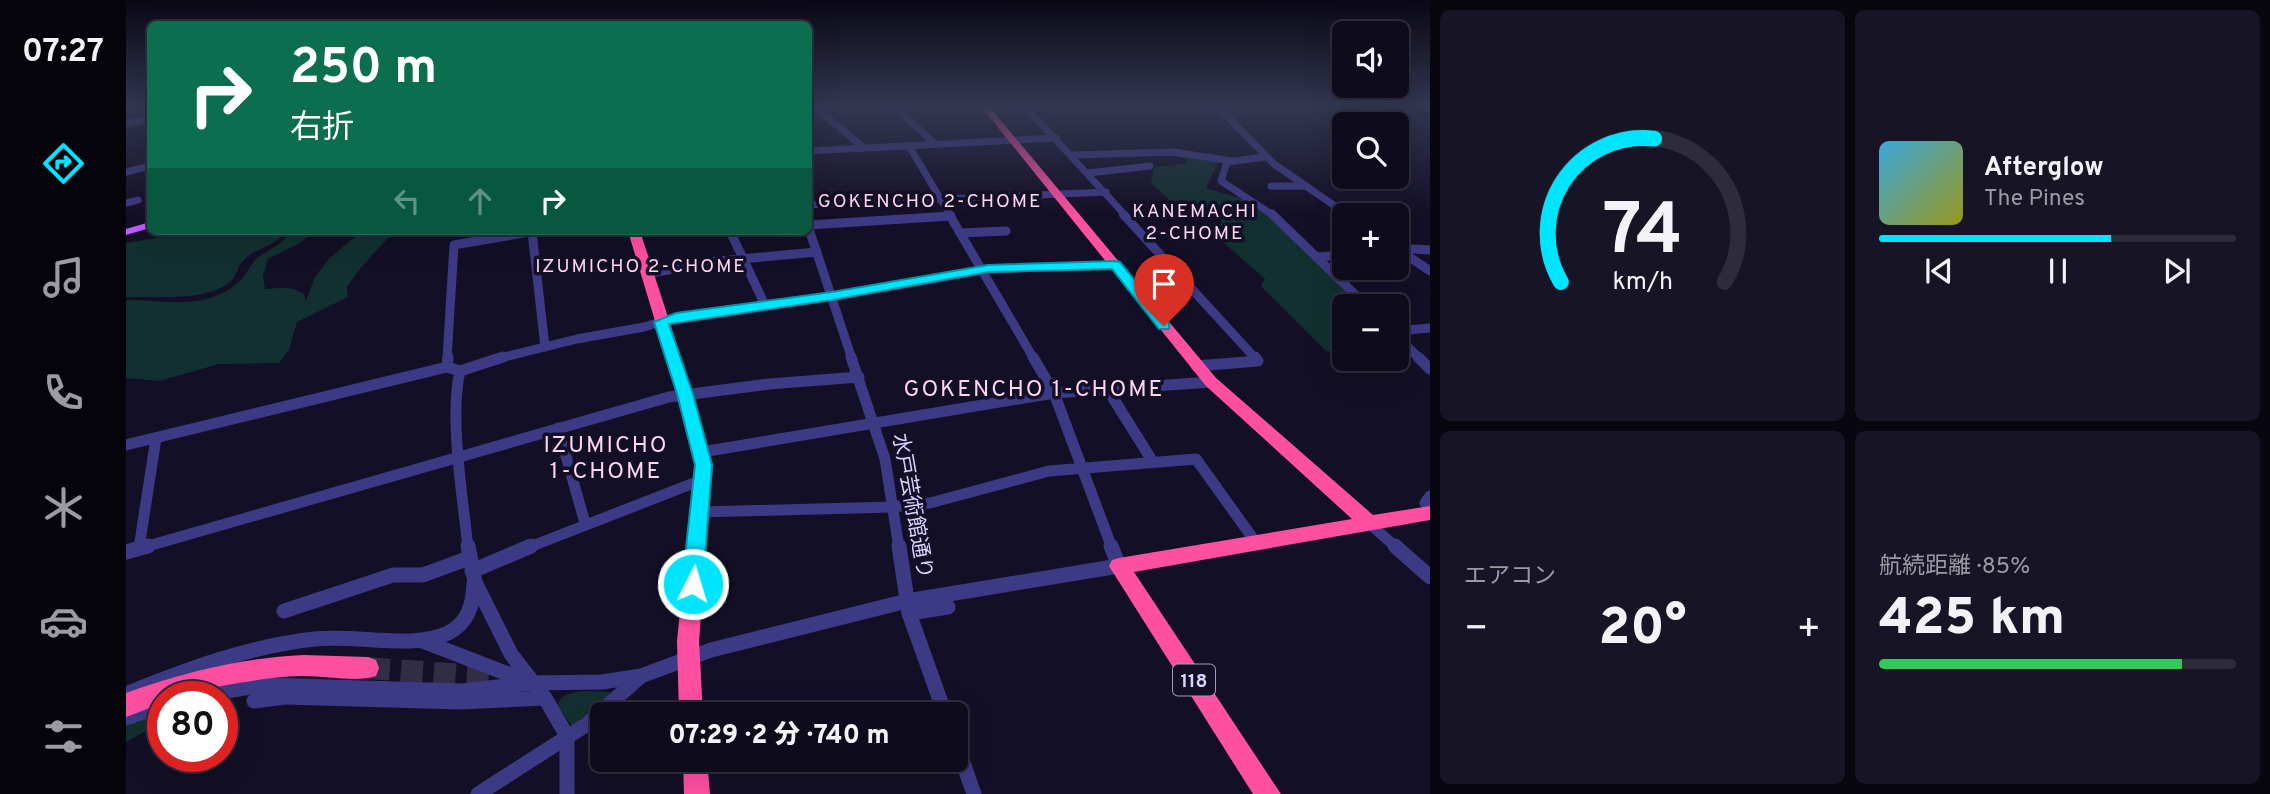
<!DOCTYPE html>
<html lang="ja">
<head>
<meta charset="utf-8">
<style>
  body { margin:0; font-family:Overpass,"Noto Sans JP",sans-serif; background:#171425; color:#f1f3f6; height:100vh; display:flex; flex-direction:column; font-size:26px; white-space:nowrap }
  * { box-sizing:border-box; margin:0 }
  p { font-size:23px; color:#9b9ba3 }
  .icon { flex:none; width:38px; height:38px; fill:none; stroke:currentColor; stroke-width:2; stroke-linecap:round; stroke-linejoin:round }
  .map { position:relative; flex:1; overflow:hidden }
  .details { display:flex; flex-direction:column; gap:10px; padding:10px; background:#08060f; width:840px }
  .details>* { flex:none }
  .banner { position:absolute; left:21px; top:21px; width:665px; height:214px; border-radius:10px; box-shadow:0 7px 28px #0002,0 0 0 2px #2e2b3b; background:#0b6e4f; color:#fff; overflow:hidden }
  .buttons { position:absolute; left:1206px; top:21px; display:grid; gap:14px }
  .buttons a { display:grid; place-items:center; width:77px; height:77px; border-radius:10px; background:#0e0b1c; box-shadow:0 7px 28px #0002,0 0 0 2px #2e2b3b; font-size:35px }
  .speed { position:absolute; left:21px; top:681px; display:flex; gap:14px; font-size:35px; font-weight:700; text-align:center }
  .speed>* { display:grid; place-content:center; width:91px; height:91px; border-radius:50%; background:#0e0b1c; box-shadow:0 7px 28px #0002,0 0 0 2px #2e2b3b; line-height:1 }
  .speed .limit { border:10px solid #d22; background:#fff; color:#111 }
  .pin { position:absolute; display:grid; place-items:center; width:60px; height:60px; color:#fff; margin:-72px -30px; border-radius:50% 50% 50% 0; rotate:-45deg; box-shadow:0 0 7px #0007 }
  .pin .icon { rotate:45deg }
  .me { position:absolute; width:77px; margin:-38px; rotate:5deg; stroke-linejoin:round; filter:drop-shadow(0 0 5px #0008) }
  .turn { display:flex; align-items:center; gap:24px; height:147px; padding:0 28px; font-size:32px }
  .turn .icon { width:91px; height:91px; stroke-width:2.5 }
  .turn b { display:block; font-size:49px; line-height:60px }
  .lanes { display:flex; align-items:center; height:66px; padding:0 28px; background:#0003; justify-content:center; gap:35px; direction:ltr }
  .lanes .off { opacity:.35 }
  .big { font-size:52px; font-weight:800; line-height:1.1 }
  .details .widget { flex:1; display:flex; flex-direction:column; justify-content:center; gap:10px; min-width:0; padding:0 24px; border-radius:10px; background:#171425 }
  .details .dial { align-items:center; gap:0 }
  .dial svg { height:182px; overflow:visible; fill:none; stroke:#2e2b3b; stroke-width:7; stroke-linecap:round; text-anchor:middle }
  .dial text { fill:#f1f3f6; stroke:none }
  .song { display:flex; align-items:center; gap:21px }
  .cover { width:84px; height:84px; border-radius:10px; background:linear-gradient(135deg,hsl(200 70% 55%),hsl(60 70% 35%)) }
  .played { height:7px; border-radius:4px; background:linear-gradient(90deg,#00e5ff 65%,#2e2b3b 65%) }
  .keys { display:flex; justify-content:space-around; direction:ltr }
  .heat { display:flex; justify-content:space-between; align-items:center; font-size:38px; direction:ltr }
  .charge { height:10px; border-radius:5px; background:linear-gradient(90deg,#34c759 85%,#2e2b3b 0) }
  .details .tiles { flex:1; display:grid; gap:10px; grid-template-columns:repeat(2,1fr) }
  .trip { position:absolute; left:464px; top:702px; width:378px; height:70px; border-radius:10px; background:#0e0b1c; box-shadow:0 7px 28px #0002,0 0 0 2px #2e2b3b; font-weight:800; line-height:70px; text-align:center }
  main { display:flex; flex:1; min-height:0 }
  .menu { display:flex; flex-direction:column; width:126px; justify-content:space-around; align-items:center; background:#06040b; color:#9b9ba3 }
  .menu .icon { width:49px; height:49px }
  .menu .on { color:#00e5ff }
  .menu b { font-size:32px; color:#f1f3f6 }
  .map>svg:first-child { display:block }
</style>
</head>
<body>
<main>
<nav class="menu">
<b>07:27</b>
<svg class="icon on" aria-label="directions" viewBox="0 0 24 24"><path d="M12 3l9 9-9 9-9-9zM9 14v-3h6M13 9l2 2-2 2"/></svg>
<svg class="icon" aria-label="music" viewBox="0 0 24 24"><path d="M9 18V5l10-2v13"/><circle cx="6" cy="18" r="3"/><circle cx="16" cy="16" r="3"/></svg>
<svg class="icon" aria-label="phone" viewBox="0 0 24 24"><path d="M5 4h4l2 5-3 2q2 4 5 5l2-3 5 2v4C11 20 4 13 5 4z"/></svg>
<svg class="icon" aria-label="climate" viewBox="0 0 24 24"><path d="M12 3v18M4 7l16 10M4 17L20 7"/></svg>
<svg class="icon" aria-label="car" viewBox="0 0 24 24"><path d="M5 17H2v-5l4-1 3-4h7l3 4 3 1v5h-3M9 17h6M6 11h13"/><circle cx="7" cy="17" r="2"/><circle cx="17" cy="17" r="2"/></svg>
<svg class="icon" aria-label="filters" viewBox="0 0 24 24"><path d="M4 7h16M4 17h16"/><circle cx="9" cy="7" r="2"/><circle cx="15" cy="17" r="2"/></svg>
</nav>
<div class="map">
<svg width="1304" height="794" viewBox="0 0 1304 794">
  <rect width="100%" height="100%" fill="#130f26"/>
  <g fill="#12302f">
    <polygon points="1036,151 1093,160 1080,188 1117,199 1158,227 1236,306 1218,306 1218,353 1200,351 1135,286 1139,279 1098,243 1094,213 1049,205 1025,183 1028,167 1060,164 1059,158"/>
    <path d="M 72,231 L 90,231 L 89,236 L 115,233 L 117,235 L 154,231 L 152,235 L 156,235 C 147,248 126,249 116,262 C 111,267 111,276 105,281 C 83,302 30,296 0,297 L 0,243 Z"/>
    <path d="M 165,231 L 183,231 L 184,234 L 174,243 L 142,259 L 137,276 L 139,289 C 154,288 164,285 178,294 L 180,301 L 189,277 L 203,259 L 224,241 L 239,231 L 268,231 C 252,250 234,266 221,287 L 222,297 L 171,322 L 163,350 L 153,363 L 93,364 L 33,381 L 0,378 L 0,300 C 43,300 80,312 115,280 C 122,273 124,264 131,258 C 143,249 158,244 165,231 Z"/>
    <path d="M 493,692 L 446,726 L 432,706 C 435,685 477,693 493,692 Z"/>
    <polygon points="37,712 37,728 18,732 0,742 0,724"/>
  </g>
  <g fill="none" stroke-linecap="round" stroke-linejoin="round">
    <polyline stroke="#312d47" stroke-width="22" stroke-dasharray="22 11" stroke-linecap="butt" points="242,668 391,679"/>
    <g stroke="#3d3a85" stroke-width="7">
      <polyline points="686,105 738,148"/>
      <polyline points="767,105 809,144"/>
      <polyline points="898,105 999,215"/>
      <polyline points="1090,105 1148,164 1222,215"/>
      <polyline points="0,107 3,105"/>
      <polyline points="0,123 24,120"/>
      <polyline points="783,146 824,215"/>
      <polyline points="682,151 930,138"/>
      <polyline points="946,155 1047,152 1107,161"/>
      <polyline points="1139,157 1101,162 1095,181 1147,215"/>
      <polyline points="0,172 24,166"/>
      <polyline points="962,173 1024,166"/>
      <polyline points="1145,186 1179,186"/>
      <polyline points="0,203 12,200"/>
      <polyline points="682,205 980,192"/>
    </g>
    <g stroke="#3d3a85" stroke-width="9">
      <polyline points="823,214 908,359"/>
      <polyline points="997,214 1130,359"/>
      <polyline points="1146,214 1241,306"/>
      <polyline points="682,225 825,216"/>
      <polyline points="682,226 726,359"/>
      <polyline points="604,231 639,305"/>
      <polyline points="406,232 419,347"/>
      <polyline points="834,233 880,231"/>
      <polyline points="1270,248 1304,271"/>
      <polyline points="1272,248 1304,250"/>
      <polyline points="1190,257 1218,255"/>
      <polyline points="521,274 582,262 691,252"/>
      <polyline points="1270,331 1304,328"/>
      <polyline points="1270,335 1294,359"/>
      <polyline points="321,359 328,245 409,231"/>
      <polyline points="370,359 451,339 518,327 550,317 706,296 862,269 989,265"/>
    </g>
    <g stroke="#3d3a85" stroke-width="11">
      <polyline points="725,357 759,459 773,548"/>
      <polyline points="907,357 928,393 986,548"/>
      <polyline points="1292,357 1304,369"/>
      <polyline points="1070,366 1132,361 1129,357"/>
      <polyline points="321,367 322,357"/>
      <path d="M 334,371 C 323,417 337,499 342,548"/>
      <polyline points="982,390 1027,462"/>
      <polyline points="432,428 459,523"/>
      <polyline points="0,445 321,367 334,371 377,357"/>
      <polyline points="576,452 928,393 1085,382"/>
      <polyline points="1304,496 1299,503 1304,508"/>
      <polyline points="574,512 766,507 804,503 923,471 1070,459 1131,544"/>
      <polyline points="1245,525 1271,548"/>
      <polyline points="13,548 30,438"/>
      <polyline points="15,548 543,397 643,384 733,377"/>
      <polyline points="401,548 578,479"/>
    </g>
    <g stroke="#3d3a85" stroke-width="15">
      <polyline points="342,546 349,582 385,654 419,698 441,736 441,794"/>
      <polyline points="773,546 783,613 819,714"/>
      <polyline points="1269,546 1304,577"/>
      <polyline points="0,552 22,546"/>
      <polyline points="346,571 405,546"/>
      <polyline points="158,611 267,575 297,575 343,558"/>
      <polyline points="783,613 822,607"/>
      <polyline points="294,640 403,682"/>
      <path d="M 0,694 C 62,669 123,646 189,639 C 230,634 286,650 322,633 C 342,623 347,605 348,584"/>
      <polyline points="71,696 137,685 336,691 406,683 476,682 515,676 585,650 781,601 993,566 985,546"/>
      <polyline points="128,701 159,697 334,702 419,698"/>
      <polyline points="0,718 37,705"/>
      <polyline points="830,743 848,794"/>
      <polyline points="352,794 460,725 515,676"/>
    </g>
    <polygon fill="#c25bff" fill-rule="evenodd" points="24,222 24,228 0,235 0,229"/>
    <g fill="#ff4fa3" fill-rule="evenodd">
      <polygon points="854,105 862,105 1090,378 1247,515 1304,506 1304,520 1008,572 1155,794 1127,794 983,566 986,560 993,558 1226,519 1080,386"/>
      <polygon points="502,231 514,231 567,394 587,465 573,641 577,714 553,714 551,641 569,465 551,394"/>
      <path d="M 178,655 L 242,657 L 250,660 L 253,668 L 250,676 C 231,683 197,675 175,676 C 148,677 121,681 95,686 C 75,690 57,696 37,696 L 37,703 L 0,717 L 0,693 C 59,672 115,658 178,655 Z"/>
      <polygon points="557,760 581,760 584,794 558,794"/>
    </g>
  </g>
  <linearGradient id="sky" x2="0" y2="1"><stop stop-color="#0a0815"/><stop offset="0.49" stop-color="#333752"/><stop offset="1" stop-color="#333752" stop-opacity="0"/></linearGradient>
  <rect width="1304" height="216" fill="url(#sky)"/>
  <polygon fill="#00e5ff" stroke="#0095a6" stroke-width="2" points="989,261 994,262 1043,322 1043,329 1033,329 986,269 862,272 706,300 543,324 567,394 586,465 577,584 574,591 567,593 559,591 556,584 569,465 551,394 528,322 550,313 706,292 862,265"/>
  <g text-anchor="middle" stroke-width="7" stroke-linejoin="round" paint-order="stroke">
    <g font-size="19" letter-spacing="2" fill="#ffd6f0" stroke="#130f26">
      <text x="804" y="207">GOKENCHO 2-CHOME</text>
      <text x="1069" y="217">KANEMACHI<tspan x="1069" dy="22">2-CHOME</tspan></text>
      <text x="515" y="272">IZUMICHO 2-CHOME</text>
    </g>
    <rect fill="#130f26" stroke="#9e99be" stroke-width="2" x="1047" y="664.5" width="42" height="31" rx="5"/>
    <g font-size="19" font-weight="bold" fill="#d9d4ff">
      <text x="1068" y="687">118</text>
    </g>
    <g font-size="21" fill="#d9d4ff" stroke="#130f26">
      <text transform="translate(787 506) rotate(80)" y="7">水戸芸術館通り</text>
    </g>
    <g font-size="23" letter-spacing="2" fill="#ffd6f0" stroke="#130f26">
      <text x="908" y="396">GOKENCHO 1-CHOME</text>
      <text x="480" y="452">IZUMICHO<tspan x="480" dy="26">1-CHOME</tspan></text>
    </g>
  </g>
</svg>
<div class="buttons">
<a><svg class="icon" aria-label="sound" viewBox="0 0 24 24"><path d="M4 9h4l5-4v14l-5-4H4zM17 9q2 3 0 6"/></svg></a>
<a><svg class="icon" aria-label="search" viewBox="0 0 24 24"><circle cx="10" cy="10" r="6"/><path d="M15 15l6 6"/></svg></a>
<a>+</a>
<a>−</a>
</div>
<div class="speed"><div class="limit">80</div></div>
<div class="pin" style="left:1038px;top:326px;background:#d93025"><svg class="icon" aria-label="arrive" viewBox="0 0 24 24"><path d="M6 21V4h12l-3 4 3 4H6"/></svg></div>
<svg class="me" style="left:567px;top:584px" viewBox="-20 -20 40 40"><circle r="17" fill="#00e5ff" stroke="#fff" stroke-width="3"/><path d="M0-11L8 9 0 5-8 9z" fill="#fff"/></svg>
<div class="trip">07:29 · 2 分 · 740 m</div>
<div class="banner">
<div class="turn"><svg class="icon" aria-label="right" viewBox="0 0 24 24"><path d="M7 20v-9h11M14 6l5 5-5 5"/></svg><div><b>250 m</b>右折</div></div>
<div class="lanes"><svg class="icon off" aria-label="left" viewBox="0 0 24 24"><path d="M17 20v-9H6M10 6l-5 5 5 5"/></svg><svg class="icon off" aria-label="ahead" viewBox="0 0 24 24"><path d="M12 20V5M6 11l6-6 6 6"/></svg><svg class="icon" aria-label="right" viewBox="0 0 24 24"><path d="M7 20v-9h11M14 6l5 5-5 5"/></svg></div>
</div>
</div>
<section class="details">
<div class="tiles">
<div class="widget dial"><svg viewBox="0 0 100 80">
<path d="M14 69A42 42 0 1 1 86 69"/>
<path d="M14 69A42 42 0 0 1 55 6" stroke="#00e5ff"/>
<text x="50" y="56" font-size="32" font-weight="700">74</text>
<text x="50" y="72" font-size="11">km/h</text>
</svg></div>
<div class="widget">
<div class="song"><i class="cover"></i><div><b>Afterglow</b><p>The Pines</p></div></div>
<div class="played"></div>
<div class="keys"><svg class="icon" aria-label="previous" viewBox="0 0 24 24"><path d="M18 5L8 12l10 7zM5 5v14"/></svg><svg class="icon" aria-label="pause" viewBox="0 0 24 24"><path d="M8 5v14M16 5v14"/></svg><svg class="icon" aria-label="next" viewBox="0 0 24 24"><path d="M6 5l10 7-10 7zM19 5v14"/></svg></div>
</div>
<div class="widget"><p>エアコン</p>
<div class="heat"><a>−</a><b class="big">20°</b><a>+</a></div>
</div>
<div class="widget"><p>航続距離 · 85%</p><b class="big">425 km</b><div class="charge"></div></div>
</div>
</section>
</main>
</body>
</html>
